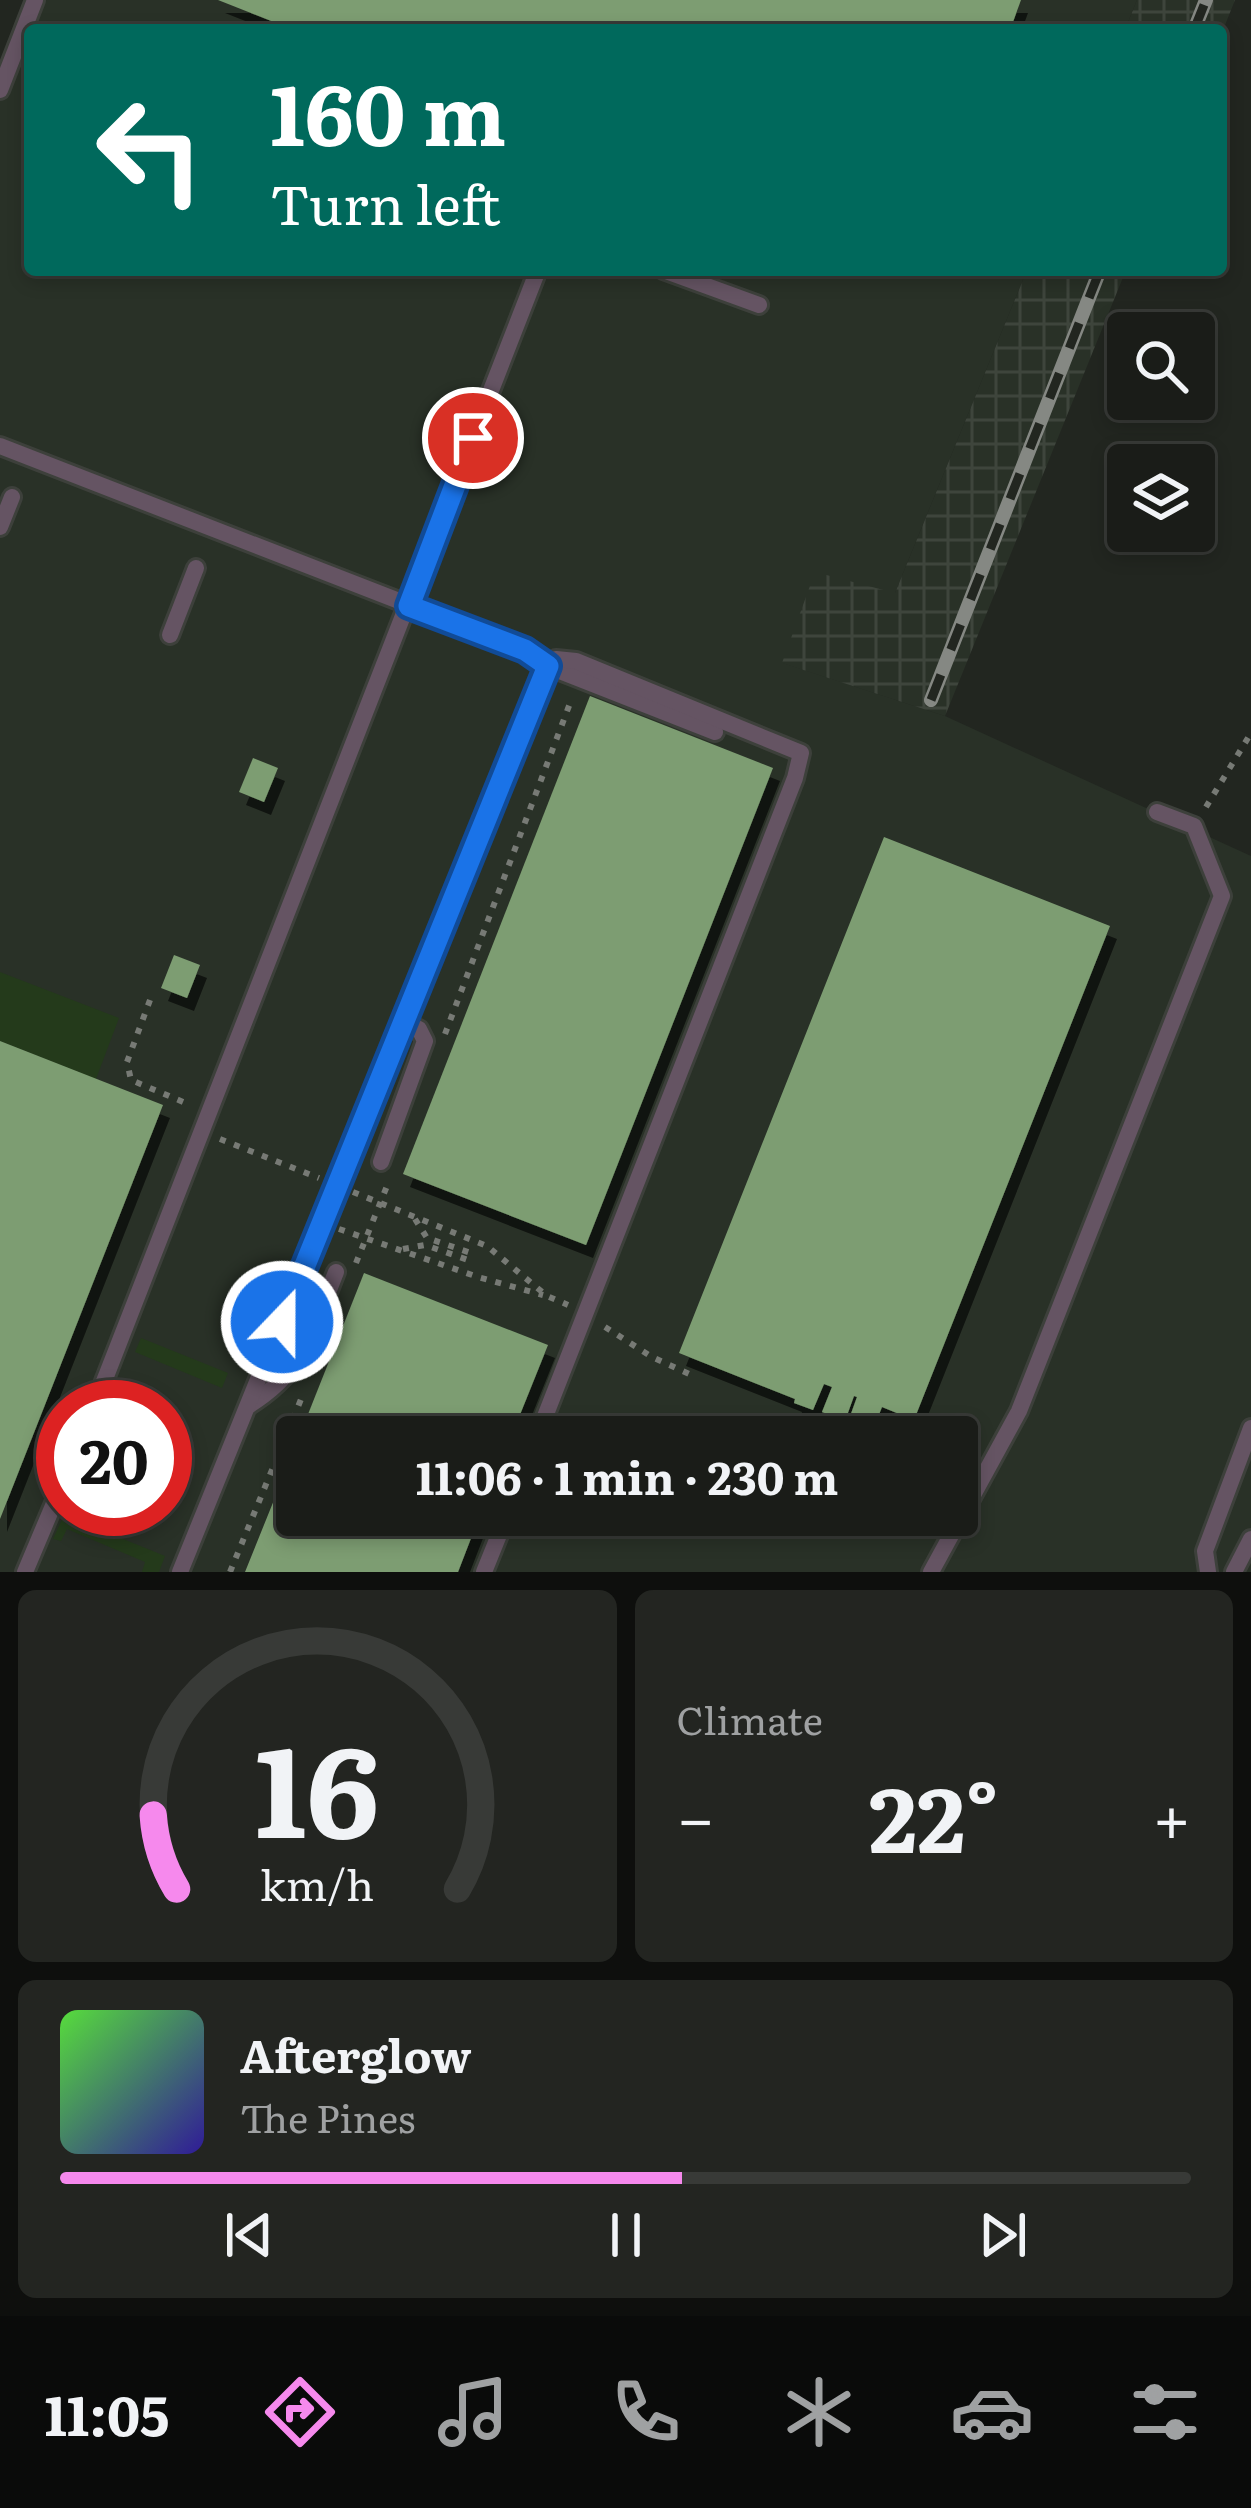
<!DOCTYPE html>
<html lang="en">
<head>
<meta charset="utf-8">
<style>
  body { margin:0; font-family:Literata,serif; background:#232521; color:#f1f3f6; height:100vh; display:flex; flex-direction:column; font-size:45px; white-space:nowrap }
  * { box-sizing:border-box; margin:0 }
  p { font-size:39px; color:#9fa1a2 }
  .icon { flex:none; width:66px; height:66px; fill:none; stroke:currentColor; stroke-width:2; stroke-linecap:round; stroke-linejoin:round }
  .map { position:relative; height:1572px; overflow:hidden }
  .side { display:flex; flex-direction:column; gap:18px; padding:18px; background:#0e0f0d; flex:1 }
  .side>* { flex:none }
  .guide { position:absolute; left:24px; top:24px; width:1203px; height:252px; border-radius:12px; box-shadow:0 6px 18px #0003,0 0 0 3px #383a37; background:#00695c; color:#fff; overflow:hidden }
  .fabs { position:absolute; left:1107px; top:312px; display:grid; gap:24px }
  .fabs a { display:grid; place-items:center; width:108px; height:108px; border-radius:12px; background:#1a1c18; box-shadow:0 6px 18px #0003,0 0 0 3px #383a37; font-size:60px }
  .speed { position:absolute; left:36px; top:1380px; display:flex; gap:24px; font-size:60px; font-weight:700; text-align:center }
  .speed>* { display:grid; place-content:center; width:156px; height:156px; border-radius:50%; background:#1a1c18; box-shadow:0 6px 18px #0003,0 0 0 3px #383a37; line-height:1 }
  .speed .limit { border:18px solid #d22; background:#fff; color:#111 }
  .pin { position:absolute; display:grid; place-items:center; width:102px; height:102px; color:#fff; margin:-51px; border:6px solid #fff; border-radius:50%; box-shadow:0 3px 12px #0007 }
  .me { position:absolute; width:132px; margin:-66px; rotate:22deg; stroke-linejoin:round; filter:drop-shadow(0 0 9px #0008) }
  .turn { display:flex; align-items:center; gap:42px; height:252px; padding:0 48px; font-size:54px }
  .turn .icon { width:156px; height:156px; stroke-width:2.5 }
  .turn b { display:block; font-size:84px; line-height:102px }
  .big { font-size:90px; font-weight:700; line-height:1.1 }
  .side .widget { flex:1; display:flex; flex-direction:column; justify-content:center; gap:18px; min-width:0; padding:0 42px; border-radius:18px; background:#232521 }
  .side .dial { align-items:center; gap:0 }
  .dial svg { height:312px; overflow:visible; fill:none; stroke:#383a37; stroke-width:7; stroke-linecap:round; text-anchor:middle }
  .dial text { fill:#f1f3f6; stroke:none }
  .song { display:flex; align-items:center; gap:36px }
  .cover { width:144px; height:144px; border-radius:18px; background:linear-gradient(135deg,hsl(110 70% 55%),hsl(250 70% 35%)) }
  .played { height:12px; border-radius:6px; background:linear-gradient(90deg,#f689ed 55%,#383a37 55%) }
  .keys { display:flex; justify-content:space-around; direction:ltr }
  .heat { display:flex; justify-content:space-between; align-items:center; font-size:66px; direction:ltr }
  .side .tiles { flex:1; display:grid; gap:18px; grid-template-columns:1fr 1fr }
  .widget:last-child { grid-column:span 2 }
  .trip { position:absolute; left:276px; top:1416px; width:702px; height:120px; border-radius:12px; background:#1a1c18; box-shadow:0 6px 18px #0003,0 0 0 3px #383a37; font-weight:700; line-height:120px; text-align:center }
  .menu { display:flex; height:192px; justify-content:space-around; align-items:center; background:#0a0b0a; color:#9fa1a2 }
  .menu .icon { width:84px; height:84px }
  .menu .current { color:#f689ed }
  .menu b { font-size:54px; color:#f1f3f6 }
  .map>svg:first-child { display:block }
</style>
</head>
<body>
<div class="map">
<svg width="1251" height="1572" viewBox="0 0 1251 1572">
  <defs>
    <pattern id="industrial-grid" width="8" height="8" patternUnits="userSpaceOnUse" patternTransform="scale(3)"><rect width="8" height="8" fill="#293127"/><path d="M0 4h8M4 0v8" fill="none" stroke="#3e453c"/></pattern>
    <filter id="shadow"><feDropShadow dx="7" dy="13" stdDeviation="0" flood-color="#0009"/></filter>
  </defs>
  <rect width="100%" height="100%" fill="#222620"/>
  <path fill="#293127" fill-rule="evenodd" d="M 24,0 L 1137,0 L 1125,30 L 30,30 L 30,270 L 1027,270 L 895,593 L 783,663 L 945,716 L 1251,856 L 1251,1572 L 0,1572 L 0,67 ZM 63,1407 L 165,1407 L 165,1509 L 63,1509 ZM 297,1437 L 957,1437 L 957,1515 L 297,1515 Z"/>
  <g fill="url(#industrial-grid)">
    <polygon points="1137,0 1235,0 1221,35 1221,30 1125,30"/>
    <polygon points="1027,270 1126,270 945,716 782,663 815,572 895,593"/>
  </g>
  <g fill="#243a1b">
    <polygon points="0,972 119,1018 96,1079 0,1041"/>
    <polygon points="141,1338 228,1373 222,1388 135,1352"/>
    <polygon points="64,1515 165,1556 159,1572 142,1572 145,1562 67,1529 61,1541 53,1539"/>
  </g>
  <g fill="#7d9d72" filter="url(#shadow)">
    <polygon points="218,0 1021,0 1010,30 294,30"/>
    <polygon points="590,696 773,768 586,1245 403,1174"/>
    <polygon points="253,758 278,768 264,802 239,792"/>
    <polygon points="884,837 1110,926 914,1420 882,1407 872,1432 848,1422 857,1397 854,1396 845,1421 822,1412 832,1387 824,1384 813,1410 794,1403 795,1399 679,1353"/>
    <polygon points="174,955 200,965 187,998 161,988"/>
    <polygon points="0,1041 163,1105 0,1519"/>
    <polygon points="364,1273 548,1345 511,1437 299,1437"/>
    <polygon points="297,1443 297,1515 480,1515 458,1572 245,1572"/>
  </g>
  <g fill="none" stroke-linecap="round" stroke-linejoin="round">
    <g stroke="#3d403b" stroke-width="22">
      <g id="lane">
        <polyline points="0,90 35,0"/>
        <polyline points="663,270 759,305"/>
        <polyline points="0,446 525,650 547,666 715,732"/>
        <polyline points="0,527 12,497"/>
        <polyline points="170,635 196,568"/>
        <polyline points="381,1162 425,1041 419,1029 403,1023"/>
        <path d="M 248,1406 C 306,1370 312,1332 336,1272"/>
        <polyline points="94,1407 538,270"/>
        <polyline points="25,1572 63,1482"/>
        <polyline points="180,1572 547,666 556,659 576,661 801,753 795,778 537,1437"/>
        <polyline points="484,1572 507,1515"/>
        <polyline points="931,1572 1019,1411 1222,896 1194,826 1157,812"/>
        <polyline points="1208,1572 1205,1551 1251,1428"/>
        <polyline points="1234,1572 1251,1539"/>
      </g>
    </g>
    <g stroke="#777a75" stroke-width="6" stroke-dasharray="6 9" stroke-linecap="butt">
      <polyline points="1206,807 1251,733"/>
      <polyline points="150,1000 127,1062 131,1080 188,1104"/>
      <polyline points="445,1034 572,698"/>
      <polyline points="220,1139 319,1178"/>
      <polyline points="353,1192 487,1246 547,1296 568,1305"/>
      <polyline points="415,1219 427,1238 471,1253"/>
      <polyline points="339,1229 478,1277 543,1295"/>
      <polyline points="403,1249 425,1245 468,1260"/>
      <polyline points="356,1263 389,1181"/>
      <polyline points="605,1327 652,1357 696,1377"/>
      <polyline points="230,1572 304,1392"/>
    </g>
    <use href="#lane" stroke="#655463" stroke-width="16"/>
    <g stroke="#858883" stroke-width="14">
      <g id="rail">
        <polyline points="1194,30 1206,0"/>
        <polyline points="931,700 1100,270"/>
      </g>
    </g>
    <use href="#rail" stroke="#222620" stroke-width="9" stroke-dasharray="27" stroke-linecap="butt"/>
  </g>
  <g fill="none" stroke-linecap="round" stroke-linejoin="round">
    <g stroke="#114b97" stroke-width="30">
      <polyline id="route" points="282,1322 548,666 525,650 409,606 473,438"/>
    </g>
    <use href="#route" stroke="#1a73e8" stroke-width="21"/>
  </g>
</svg>
<div class="fabs">
<a><svg class="icon" aria-label="search" viewBox="0 0 24 24"><circle cx="10" cy="10" r="6"/><path d="M15 15l6 6"/></svg></a>
<a><svg class="icon" aria-label="layers" viewBox="0 0 24 24"><path d="M12 4l9 5-9 5-9-5zM3 14l9 5 9-5"/></svg></a>
</div>
<div class="speed"><div class="limit">20</div></div>
<div class="pin" style="left:473px;top:438px;background:#d93025"><svg class="icon" aria-label="arrive" viewBox="0 0 24 24"><path d="M6 21V4h12l-3 4 3 4H6"/></svg></div>
<svg class="me" style="left:282px;top:1322px" viewBox="-20 -20 40 40"><circle r="17" fill="#1a73e8" stroke="#fff" stroke-width="3"/><path d="M0-11L8 9 0 5-8 9z" fill="#fff"/></svg>
<div class="trip">11:06 · 1 min · 230 m</div>
<div class="guide">
<div class="turn"><svg class="icon" aria-label="left" viewBox="0 0 24 24"><path d="M17 20v-9H6M10 6l-5 5 5 5"/></svg><div><b>160 m</b>Turn left</div></div>
</div>
</div>
<section class="side">
<div class="tiles">
<div class="widget dial"><svg viewBox="0 0 100 80">
<path d="M14 69A42 42 0 1 1 86 69"/>
<path d="M14 69A42 42 0 0 1 8 50" stroke="#f689ed"/>
<text x="50" y="56" font-size="32" font-weight="700">16</text>
<text x="50" y="72" font-size="11">km/h</text>
</svg></div>
<div class="widget"><p>Climate</p>
<div class="heat"><a>−</a><b class="big">22°</b><a>+</a></div>
</div>
<div class="widget">
<div class="song"><i class="cover"></i><div><b>Afterglow</b><p>The Pines</p></div></div>
<div class="played"></div>
<div class="keys"><svg class="icon" aria-label="previous" viewBox="0 0 24 24"><path d="M18 5L8 12l10 7zM5 5v14"/></svg><svg class="icon" aria-label="pause" viewBox="0 0 24 24"><path d="M8 5v14M16 5v14"/></svg><svg class="icon" aria-label="next" viewBox="0 0 24 24"><path d="M6 5l10 7-10 7zM19 5v14"/></svg></div>
</div>
</div>
</section>
<nav class="menu">
<b>11:05</b>
<svg class="icon current" aria-label="directions" viewBox="0 0 24 24"><path d="M12 3l9 9-9 9-9-9zM9 14v-3h6M13 9l2 2-2 2"/></svg>
<svg class="icon" aria-label="music" viewBox="0 0 24 24"><path d="M9 18V5l10-2v13"/><circle cx="6" cy="18" r="3"/><circle cx="16" cy="16" r="3"/></svg>
<svg class="icon" aria-label="phone" viewBox="0 0 24 24"><path d="M5 4h4l2 5-3 2q2 4 5 5l2-3 5 2v4C11 20 4 13 5 4z"/></svg>
<svg class="icon" aria-label="climate" viewBox="0 0 24 24"><path d="M12 3v18M4 7l16 10M4 17L20 7"/></svg>
<svg class="icon" aria-label="car" viewBox="0 0 24 24"><path d="M5 17H2v-5l4-1 3-4h7l3 4 3 1v5h-3M9 17h6M6 11h13"/><circle cx="7" cy="17" r="2"/><circle cx="17" cy="17" r="2"/></svg>
<svg class="icon" aria-label="filters" viewBox="0 0 24 24"><path d="M4 7h16M4 17h16"/><circle cx="9" cy="7" r="2"/><circle cx="15" cy="17" r="2"/></svg>
</nav>
</body>
</html>
